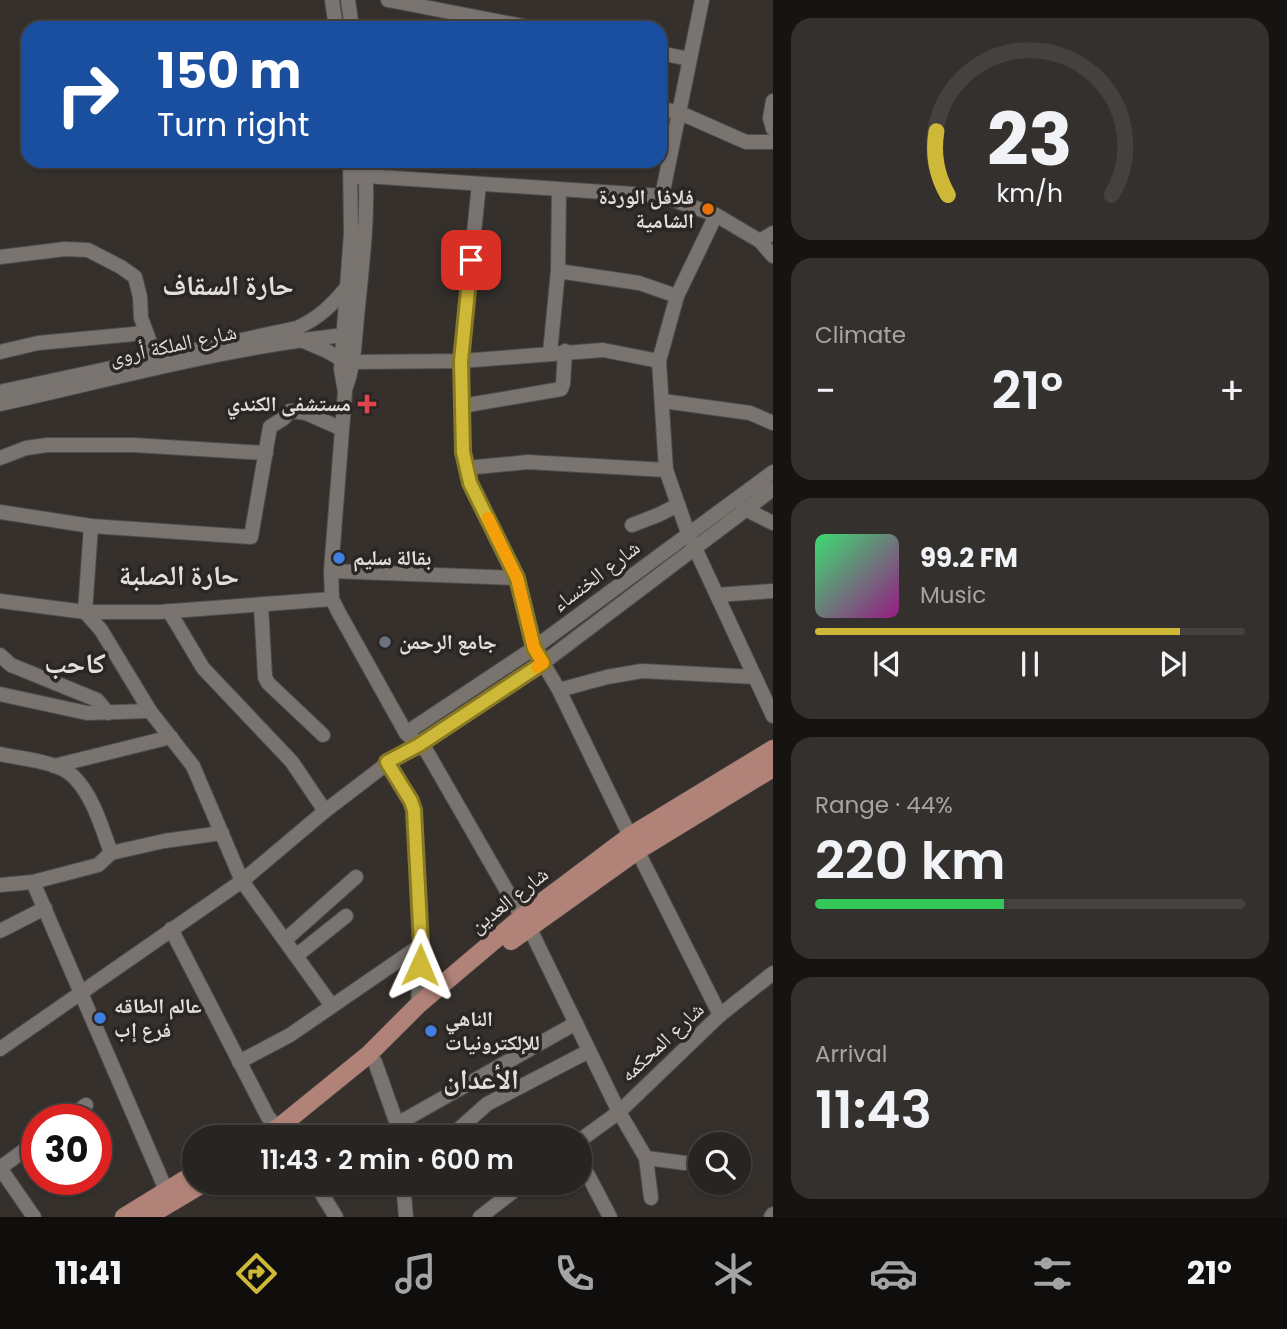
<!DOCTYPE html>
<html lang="en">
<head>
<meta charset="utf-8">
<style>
  body { margin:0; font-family:Poppins,"Noto Naskh Arabic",sans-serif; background:#34302e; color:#f1f3f6; height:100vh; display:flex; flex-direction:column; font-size:26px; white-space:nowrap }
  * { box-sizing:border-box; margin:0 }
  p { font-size:23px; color:#a5a4a5 }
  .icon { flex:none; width:38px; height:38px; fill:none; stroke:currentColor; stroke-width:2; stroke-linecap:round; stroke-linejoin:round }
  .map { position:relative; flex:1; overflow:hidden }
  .drawer { display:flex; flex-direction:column; gap:18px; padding:18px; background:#161412; width:514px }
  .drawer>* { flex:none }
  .guide { position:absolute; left:21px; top:21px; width:646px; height:147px; border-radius:21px; box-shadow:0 2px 5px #0004,0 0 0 2px #44413f; background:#1a4fa0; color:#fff; overflow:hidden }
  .tools { position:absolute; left:688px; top:1132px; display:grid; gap:14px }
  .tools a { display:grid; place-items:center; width:63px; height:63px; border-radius:50%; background:#282421; box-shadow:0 2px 5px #0004,0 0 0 2px #44413f; font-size:35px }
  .speed { position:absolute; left:21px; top:1104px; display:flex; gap:14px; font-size:35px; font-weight:700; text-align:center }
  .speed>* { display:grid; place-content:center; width:91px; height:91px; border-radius:50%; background:#282421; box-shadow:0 2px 5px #0004,0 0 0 2px #44413f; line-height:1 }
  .speed .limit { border:10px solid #d22; background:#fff; color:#111 }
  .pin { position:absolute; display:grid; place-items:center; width:60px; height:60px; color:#fff; margin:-30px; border-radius:14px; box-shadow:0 4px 10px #0006 }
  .me { position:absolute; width:77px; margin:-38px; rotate:1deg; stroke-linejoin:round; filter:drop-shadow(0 0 5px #0008) }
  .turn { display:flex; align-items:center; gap:24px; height:147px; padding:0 21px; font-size:32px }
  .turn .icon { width:91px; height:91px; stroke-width:2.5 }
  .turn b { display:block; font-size:49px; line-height:60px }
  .big { font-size:52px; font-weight:600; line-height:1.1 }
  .drawer .widget { flex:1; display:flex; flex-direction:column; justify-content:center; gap:10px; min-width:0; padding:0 24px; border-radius:21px; background:#34302e }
  .drawer .dial { align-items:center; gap:0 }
  .dial svg { height:182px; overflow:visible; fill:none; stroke:#44413f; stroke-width:7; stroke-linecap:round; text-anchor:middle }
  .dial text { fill:#f1f3f6; stroke:none }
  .song { display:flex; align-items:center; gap:21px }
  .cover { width:84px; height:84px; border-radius:10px; background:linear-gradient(135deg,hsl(140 70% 55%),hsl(310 70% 35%)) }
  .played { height:7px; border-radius:4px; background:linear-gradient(90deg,#ceb837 85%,#44413f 85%) }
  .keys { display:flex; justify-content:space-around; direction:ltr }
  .heat { display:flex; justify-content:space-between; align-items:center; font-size:38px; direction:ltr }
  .charge { height:10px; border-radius:5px; background:linear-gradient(90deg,#34c759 44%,#44413f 0) }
  .trip { position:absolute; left:182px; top:1125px; width:410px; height:70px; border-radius:35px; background:#282421; box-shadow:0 2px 5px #0004,0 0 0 2px #44413f; font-weight:600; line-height:70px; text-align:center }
  .dock { display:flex; height:112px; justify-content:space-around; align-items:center; background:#100e0d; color:#a5a4a5 }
  .dock .icon { width:49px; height:49px }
  .dock .current { color:#ceb837 }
  .dock b { font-size:32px; color:#f1f3f6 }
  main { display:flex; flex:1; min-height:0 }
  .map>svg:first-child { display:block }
</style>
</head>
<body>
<main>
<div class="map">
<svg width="773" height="1217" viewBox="0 0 773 1217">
  <rect width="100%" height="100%" fill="#35302c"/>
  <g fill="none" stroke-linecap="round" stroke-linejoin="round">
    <g stroke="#4f4c49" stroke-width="16">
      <g id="minor">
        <polyline points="332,0 336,28"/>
        <polyline points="348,0 352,28"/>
        <polyline points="388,0 533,28"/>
        <polyline points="660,53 689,59"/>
        <polyline points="773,101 770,118 773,129"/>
        <polyline points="660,109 678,112 746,142 773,142"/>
        <polyline points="350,161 351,233 341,369 345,392 331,571 332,599 339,613 406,733 427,752 522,917"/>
        <polyline points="351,177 366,176 662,196 716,215 760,241 773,256"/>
        <polyline points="479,184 461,361 463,452 470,483 517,578 534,648 559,690 630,836 720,1015"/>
        <polyline points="662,196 702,0"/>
        <polyline points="760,241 773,233"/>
        <polyline points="0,257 65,249 88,250 121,267 135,277 140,297 141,318 156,358"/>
        <polyline points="558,271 639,283 677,296 659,361 666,470 688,533 773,716"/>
        <polyline points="677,296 716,215"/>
        <polyline points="301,340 327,351 342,360"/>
        <polyline points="0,352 38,343 145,333"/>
        <polyline points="550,353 558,271 559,190"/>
        <polyline points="354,362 461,361 603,350 659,361"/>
        <path d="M 345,390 C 355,363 354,345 357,317 C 362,265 369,213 365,161"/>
        <path d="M 0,392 L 297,328 C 319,318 332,305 347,287"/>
        <polyline points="663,401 750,413 773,423"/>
        <path d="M 0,404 C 118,378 235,345 355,334"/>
        <polyline points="462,406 561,389 563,384 565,351"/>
        <polyline points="0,458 26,448 47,445 134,445 266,453"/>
        <polyline points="466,468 528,462 666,470"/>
        <polyline points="745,509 773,523"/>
        <polyline points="0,512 91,526 251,537 270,427 284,418 290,411 306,413 342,429"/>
        <polyline points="632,525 658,515 678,505"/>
        <polyline points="91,526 85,612 101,630 150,711 193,766 242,881 332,1006"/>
        <polyline points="331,571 517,578"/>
        <polyline points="717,595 773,591"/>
        <polyline points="0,601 85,612 159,612 332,599"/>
        <polyline points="261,605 265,677 268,683 323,735"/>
        <polyline points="169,611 203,668 292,762 325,811"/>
        <polyline points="0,655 11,665 97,700 108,713"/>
        <polyline points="559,690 607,677 642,671 755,677"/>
        <polyline points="0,694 87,713 150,711"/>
        <polyline points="406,733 534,648 773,472"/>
        <path d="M 0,754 C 22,759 58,761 74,777 C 93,796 102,828 111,853"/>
        <polyline points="387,763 411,801 414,809 421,945 418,1005"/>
        <polyline points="54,766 171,737"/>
        <polyline points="33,882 166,1190"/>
        <polyline points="0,885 33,882 98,865 111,853 164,841 222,833"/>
        <polyline points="529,927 619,1112 646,1158 651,1198"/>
        <polyline points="171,929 268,1117 287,1138"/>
        <polyline points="0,931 45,908"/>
        <polyline points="285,940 356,877"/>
        <polyline points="296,956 346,916"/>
        <polyline points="0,1049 242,881 325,811 397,756 419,745 543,663 773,489"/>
        <polyline points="368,1055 375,1062 397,1124 399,1138"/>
        <polyline points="239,1062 290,1035 421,945"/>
        <polyline points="66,1120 86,1105"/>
        <polyline points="397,1124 576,1023"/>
        <polyline points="449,1138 487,1104 589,1051"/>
        <polyline points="579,1141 619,1112 720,1015 773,973"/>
        <polyline points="579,1158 610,1217"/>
        <polyline points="646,1158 685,1163"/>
        <polyline points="0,1168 34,1217"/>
        <polyline points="0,1168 37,1141"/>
        <polyline points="315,1183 336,1217"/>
        <polyline points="403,1183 406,1217"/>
        <polyline points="480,1217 524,1183"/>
        <polyline points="771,1217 773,1214"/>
      </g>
    </g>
    <g stroke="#4f4c49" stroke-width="19">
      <g id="major">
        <polyline points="511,941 637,851 773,768"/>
        <polyline points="260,1138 278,1128 368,1055 418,1005 522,917 630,836 773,749"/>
        <polyline points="124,1217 194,1174"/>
        <polyline points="147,1217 204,1183"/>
      </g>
    </g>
    <use href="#minor" stroke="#797470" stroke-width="14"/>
    <use href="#major" stroke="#b18278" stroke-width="18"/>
  </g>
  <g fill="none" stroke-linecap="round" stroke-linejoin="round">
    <g stroke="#867824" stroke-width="18">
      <polyline id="route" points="420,965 421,945 414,810 411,801 387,762 419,745 543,663 534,648 517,578 470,483 463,452 461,361 471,260"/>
    </g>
    <use href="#route" stroke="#ceb837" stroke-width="12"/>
    <polyline stroke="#f59e0b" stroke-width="12" points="488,518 517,578 534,648 543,663 537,667"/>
  </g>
  <circle fill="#e8710a" stroke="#2b2623" stroke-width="2.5" cx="708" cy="209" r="7"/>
  <path fill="#e0444e" stroke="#2b2623" stroke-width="2.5" d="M363.5 393.5h7v7h7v7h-7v7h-7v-7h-7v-7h7z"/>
  <g fill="#3f7fe0" stroke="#2b2623" stroke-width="2.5">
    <circle cx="339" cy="558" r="7"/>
    <circle cx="100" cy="1018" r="7"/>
    <circle cx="431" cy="1031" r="7"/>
  </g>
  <circle fill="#6b7280" stroke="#2b2623" stroke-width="2.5" cx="385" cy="642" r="7"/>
  <g text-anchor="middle" stroke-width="7" stroke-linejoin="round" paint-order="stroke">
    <g font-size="21" font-weight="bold" fill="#e2dfdd" stroke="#2b2623" text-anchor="start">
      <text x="694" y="204" text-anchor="end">فلافل الوردة<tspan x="694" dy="24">الشامية</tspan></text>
      <text x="351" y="411" text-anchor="end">مستشفى الكندي</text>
      <text x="353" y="565">بقالة سليم</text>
      <text x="399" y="649">جامع الرحمن</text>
      <text x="114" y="1013">عالم الطاقه<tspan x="114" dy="24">فرع إب</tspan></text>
      <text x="445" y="1026">الناهي<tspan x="445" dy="24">للإلكترونيات</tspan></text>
    </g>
    <g font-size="21" fill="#e2dfdd" stroke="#2b2623">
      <text transform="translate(173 345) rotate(-12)" y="7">شارع الملكة أروى</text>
      <text transform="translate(596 576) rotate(-37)" y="7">شارع الخنساء</text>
      <text transform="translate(509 900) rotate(-38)" y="7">شارع العدين</text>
      <text transform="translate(662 1042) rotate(-43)" y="7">شارع المحكمه</text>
    </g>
    <g font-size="28" font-weight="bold" fill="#e2dfdd" stroke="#2b2623">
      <text x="228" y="295">حارة السقاف</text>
      <text x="179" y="585">حارة الصلبة</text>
      <text x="75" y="673">كاحب</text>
      <text x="481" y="1089">الأعدان</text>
    </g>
  </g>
</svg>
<div class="tools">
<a><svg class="icon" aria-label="search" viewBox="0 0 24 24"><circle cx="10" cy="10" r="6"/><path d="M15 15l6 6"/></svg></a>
</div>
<div class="speed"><div class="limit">30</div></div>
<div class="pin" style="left:471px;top:260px;background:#d93025"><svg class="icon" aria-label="arrive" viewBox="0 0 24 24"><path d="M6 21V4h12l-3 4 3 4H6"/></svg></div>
<svg class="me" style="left:420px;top:965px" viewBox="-20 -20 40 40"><path d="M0-17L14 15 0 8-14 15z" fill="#ceb837" stroke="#fff" stroke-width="4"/></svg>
<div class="trip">11:43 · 2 min · 600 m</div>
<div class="guide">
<div class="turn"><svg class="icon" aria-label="right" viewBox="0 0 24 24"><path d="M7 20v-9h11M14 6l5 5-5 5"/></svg><div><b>150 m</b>Turn right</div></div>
</div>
</div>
<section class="drawer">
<div class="widget dial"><svg viewBox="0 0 100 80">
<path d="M14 69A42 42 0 1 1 86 69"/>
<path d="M14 69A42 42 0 0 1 9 41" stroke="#ceb837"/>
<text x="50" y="56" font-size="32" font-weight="700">23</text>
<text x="50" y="72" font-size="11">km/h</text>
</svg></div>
<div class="widget"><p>Climate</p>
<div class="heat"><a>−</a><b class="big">21°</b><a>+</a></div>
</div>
<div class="widget">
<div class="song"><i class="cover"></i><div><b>99.2 FM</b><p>Music</p></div></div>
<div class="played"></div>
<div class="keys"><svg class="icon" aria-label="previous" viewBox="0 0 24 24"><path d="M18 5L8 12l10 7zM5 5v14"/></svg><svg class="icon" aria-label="pause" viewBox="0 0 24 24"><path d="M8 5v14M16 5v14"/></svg><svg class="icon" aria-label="next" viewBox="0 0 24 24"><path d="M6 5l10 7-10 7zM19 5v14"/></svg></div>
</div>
<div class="widget"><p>Range · 44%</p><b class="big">220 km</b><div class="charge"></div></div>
<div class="widget"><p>Arrival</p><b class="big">11:43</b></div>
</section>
</main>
<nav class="dock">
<b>11:41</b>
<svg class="icon current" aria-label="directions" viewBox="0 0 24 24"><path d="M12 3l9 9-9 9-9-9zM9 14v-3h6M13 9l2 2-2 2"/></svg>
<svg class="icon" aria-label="music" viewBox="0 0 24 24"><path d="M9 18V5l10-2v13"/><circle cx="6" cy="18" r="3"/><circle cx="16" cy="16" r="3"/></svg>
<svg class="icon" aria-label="phone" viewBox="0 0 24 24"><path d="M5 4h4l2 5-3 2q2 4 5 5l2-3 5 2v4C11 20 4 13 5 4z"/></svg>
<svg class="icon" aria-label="climate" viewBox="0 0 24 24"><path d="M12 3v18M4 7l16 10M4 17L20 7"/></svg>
<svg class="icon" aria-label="car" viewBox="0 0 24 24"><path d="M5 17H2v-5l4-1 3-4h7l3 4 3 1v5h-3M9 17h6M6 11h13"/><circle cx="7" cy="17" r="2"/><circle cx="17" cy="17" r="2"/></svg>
<svg class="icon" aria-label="filters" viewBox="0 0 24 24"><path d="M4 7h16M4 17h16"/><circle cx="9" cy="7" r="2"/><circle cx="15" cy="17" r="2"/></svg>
<b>21°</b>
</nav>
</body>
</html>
